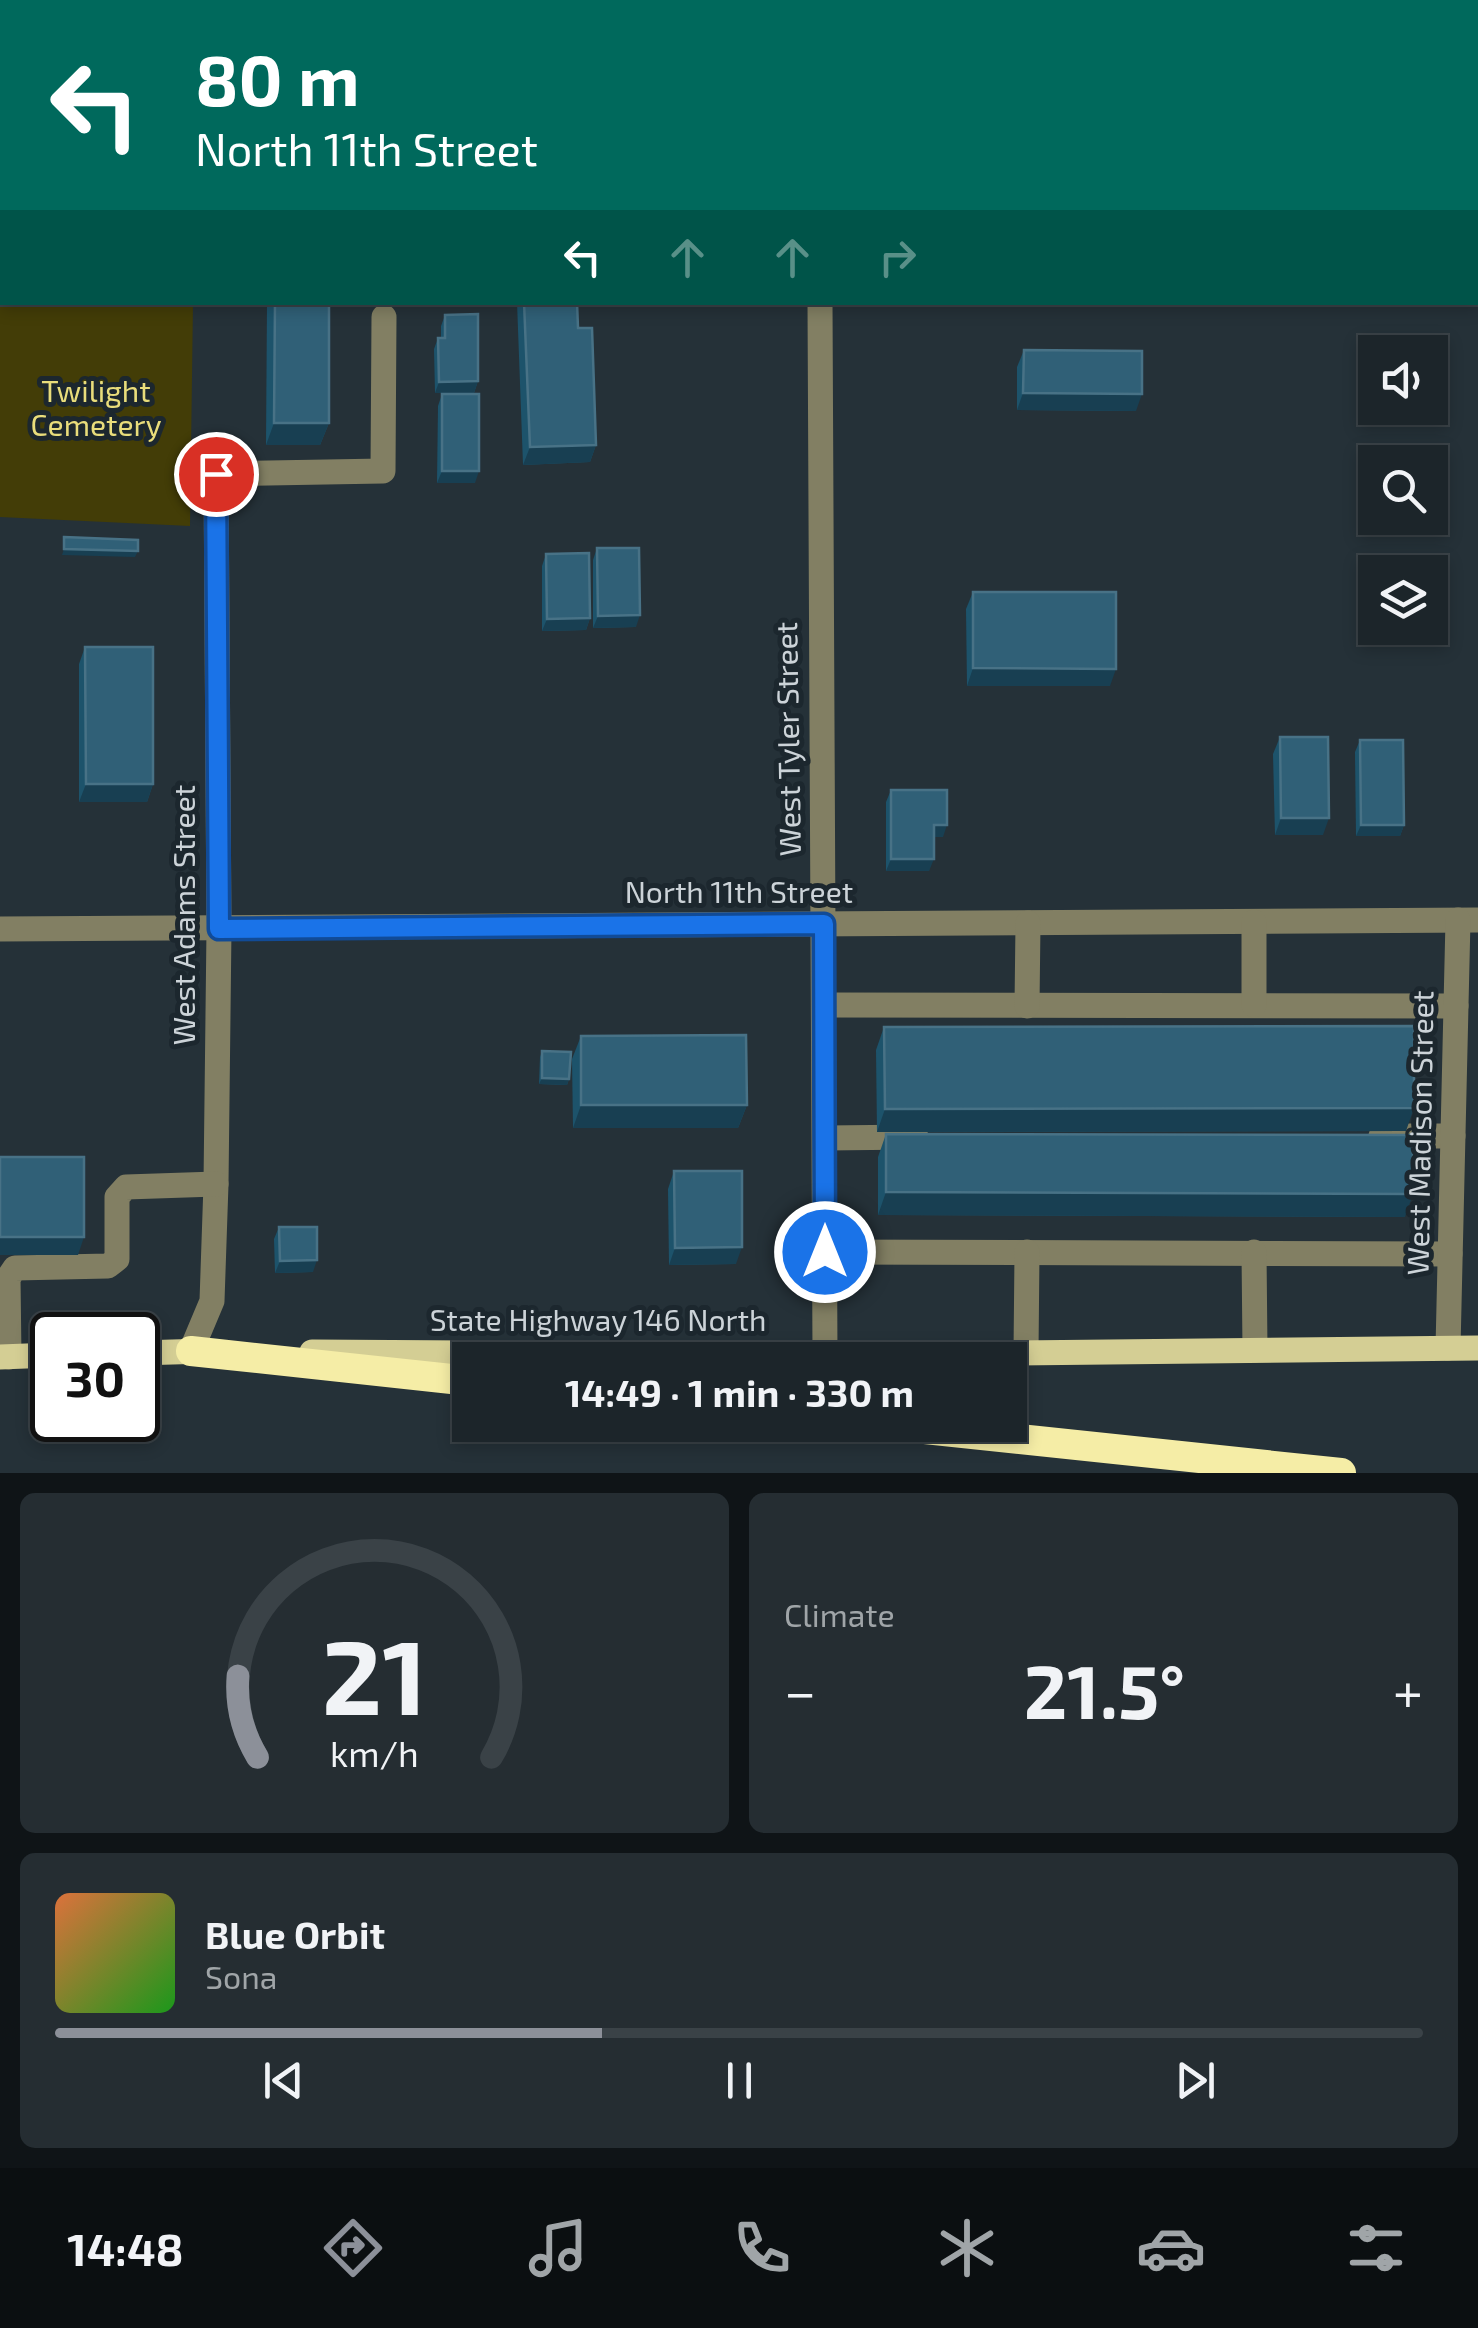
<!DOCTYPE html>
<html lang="en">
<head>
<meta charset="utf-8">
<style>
  body { margin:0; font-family:"Exo 2",sans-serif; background:#252d32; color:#f1f3f6; height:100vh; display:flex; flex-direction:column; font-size:38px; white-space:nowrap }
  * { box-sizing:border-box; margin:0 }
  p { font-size:32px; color:#a0a5a8 }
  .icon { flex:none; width:55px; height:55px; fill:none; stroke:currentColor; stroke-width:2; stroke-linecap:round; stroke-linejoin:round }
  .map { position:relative; height:1473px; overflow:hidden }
  .details { display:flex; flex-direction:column; gap:20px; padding:20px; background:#0f1417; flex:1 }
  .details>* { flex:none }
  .hud { position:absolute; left:0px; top:0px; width:1480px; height:305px; box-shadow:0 5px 15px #0003,0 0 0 2px #3a4247; background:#00695c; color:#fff; overflow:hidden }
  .fabs { position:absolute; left:1358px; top:335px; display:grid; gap:20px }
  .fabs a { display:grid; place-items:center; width:90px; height:90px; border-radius:0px; background:#1c252a; box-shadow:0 5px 15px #0003,0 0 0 2px #3a4247; font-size:50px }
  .speed { position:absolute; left:30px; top:1312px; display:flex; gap:20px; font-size:50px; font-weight:700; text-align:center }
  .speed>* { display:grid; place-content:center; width:130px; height:130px; border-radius:50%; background:#1c252a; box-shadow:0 5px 15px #0003,0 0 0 2px #3a4247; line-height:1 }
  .speed .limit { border:5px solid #111; border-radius:15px; background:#fff; color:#111 }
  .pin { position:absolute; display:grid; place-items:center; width:85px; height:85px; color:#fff; margin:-42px; border:5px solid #fff; border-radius:50%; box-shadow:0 2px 10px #0007 }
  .me { position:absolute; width:110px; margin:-55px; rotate:0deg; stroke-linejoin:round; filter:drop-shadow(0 0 8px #0008) }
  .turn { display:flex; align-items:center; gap:35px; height:210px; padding:0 30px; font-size:45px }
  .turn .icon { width:130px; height:130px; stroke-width:2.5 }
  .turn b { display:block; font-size:70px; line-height:85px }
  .lanes { display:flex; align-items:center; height:95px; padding:0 30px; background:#0003; justify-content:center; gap:50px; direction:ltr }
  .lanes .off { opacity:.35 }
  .big { font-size:75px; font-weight:700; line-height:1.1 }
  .details .widget { flex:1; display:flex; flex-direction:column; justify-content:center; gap:15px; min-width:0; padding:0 35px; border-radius:15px; background:#252d32 }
  .details .dial { align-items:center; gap:0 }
  .dial svg { height:260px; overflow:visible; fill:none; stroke:#3a4247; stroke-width:7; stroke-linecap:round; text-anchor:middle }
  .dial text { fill:#f1f3f6; stroke:none }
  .song { display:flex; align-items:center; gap:30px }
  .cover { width:120px; height:120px; border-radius:15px; background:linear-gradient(135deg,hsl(20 70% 55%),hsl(120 70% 35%)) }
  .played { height:10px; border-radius:5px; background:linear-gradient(90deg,#8c9099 40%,#3a4247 40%) }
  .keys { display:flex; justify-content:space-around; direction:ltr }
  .heat { display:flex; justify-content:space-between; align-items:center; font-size:55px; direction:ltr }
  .details .tiles { flex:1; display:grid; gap:20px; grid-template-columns:1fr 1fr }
  .widget:last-child { grid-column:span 2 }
  .trip { position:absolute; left:452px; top:1342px; width:575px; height:100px; border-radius:0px; background:#1c252a; box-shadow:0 5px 15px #0003,0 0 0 2px #3a4247; font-weight:700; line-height:100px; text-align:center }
  .tabs { display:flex; height:160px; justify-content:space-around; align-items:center; background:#0b0f11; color:#a0a5a8 }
  .tabs .icon { width:70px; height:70px }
  .tabs .selected { color:#8c9099 }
  .tabs b { font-size:45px; color:#f1f3f6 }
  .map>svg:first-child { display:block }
</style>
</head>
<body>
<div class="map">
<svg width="1478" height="1473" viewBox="0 0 1478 1473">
  <rect width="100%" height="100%" fill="#253138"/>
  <polygon fill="#433d07" points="0,96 2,302 193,303 190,526 0,517"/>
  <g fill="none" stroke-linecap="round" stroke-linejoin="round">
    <g stroke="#1c668a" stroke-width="52">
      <polyline points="330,2 334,0"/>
      <polyline points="0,65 2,65"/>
    </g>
    <g stroke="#827f63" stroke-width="25">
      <polyline points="825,0 825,2"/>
      <polyline points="820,302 825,1355"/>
      <polyline points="0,929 1478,920"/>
      <polyline points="824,1005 1456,1006"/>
      <polyline points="1254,1005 1254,922"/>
      <polyline points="1027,1006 1028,923"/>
      <polyline points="1381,1136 1453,1136"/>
      <polyline points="826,1138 916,1137"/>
      <polyline points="825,1252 1450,1254"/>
      <polyline points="1254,1252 1255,1350"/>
      <polyline points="1448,1348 1458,920"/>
      <polyline points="191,1351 212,1301 216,1184 219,929 216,474 383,471 384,317"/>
      <polyline points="1026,1353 1027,1252"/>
      <polyline points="9,1357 8,1278 15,1268 108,1266 117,1259 117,1197 126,1187 216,1184"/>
    </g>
    <g stroke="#d4ce94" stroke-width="25">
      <polyline points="312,1352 825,1355 1478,1348"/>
      <polyline points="138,1353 207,1351"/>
      <polyline points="0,1357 52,1355"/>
    </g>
    <g stroke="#f5eda6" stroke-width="30">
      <polyline points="191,1351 470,1381"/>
      <polyline points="887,1425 1341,1473"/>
    </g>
  </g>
  <g fill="#1d536b">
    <polygon points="267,302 329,302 329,423 320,445 266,445"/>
    <polygon points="517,302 577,302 578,328 596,445 590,462 523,465"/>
    <polygon points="445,315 478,381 474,393 435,393 434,349 438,338 441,338 441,326"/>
    <polygon points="1024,350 1136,411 1017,410 1017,367"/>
    <polygon points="442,394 475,483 437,483 438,406"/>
    <polygon points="597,548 636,627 593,628 593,560"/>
    <polygon points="546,554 590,618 586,630 542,631 542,566"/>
    <polygon points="973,592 1110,686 967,686 966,609"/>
    <polygon points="85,647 153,784 147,802 79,802 79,664"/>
    <polygon points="1280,737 1323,835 1275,835 1273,754"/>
    <polygon points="1360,740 1404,825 1400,836 1356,836 1355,752"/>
    <polygon points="891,790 943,837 934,837 929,871 886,871 886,802"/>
    <polygon points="884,1027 1406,1131 877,1132 876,1050"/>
    <polygon points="581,1036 747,1105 738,1128 573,1128 572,1059"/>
    <polygon points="542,1051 569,1079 567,1085 539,1084 540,1057"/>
    <polygon points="886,1134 1405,1217 878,1215 878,1157"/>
    <polygon points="674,1171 736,1264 669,1265 668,1189"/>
    <polygon points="279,1227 313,1272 275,1273 274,1239"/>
  </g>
  <g fill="#183f52">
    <polygon points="478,381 474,393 435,393 439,382"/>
    <polygon points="1023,393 1142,394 1136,411 1017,410"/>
    <polygon points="274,423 329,423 320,445 266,445"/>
    <polygon points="596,445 590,462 523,465 530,447"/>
    <polygon points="442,471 479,471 475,483 437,483"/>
    <polygon points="64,549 138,551 135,557 62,555"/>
    <polygon points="640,615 636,627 593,628 598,616"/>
    <polygon points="590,618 586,630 542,631 547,619"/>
    <polygon points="973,668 1116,669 1110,686 967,686"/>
    <polygon points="86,784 153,784 147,802 79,802"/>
    <polygon points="1281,818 1329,818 1323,835 1275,835"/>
    <polygon points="934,825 947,825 943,837 929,837"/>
    <polygon points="1361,825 1404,825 1400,836 1356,836"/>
    <polygon points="891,859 934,859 929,871 886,871"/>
    <polygon points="542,1078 569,1079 567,1085 539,1084"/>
    <polygon points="581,1105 747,1105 738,1128 573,1128"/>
    <polygon points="1414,1108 1406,1131 877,1132 885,1109"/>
    <polygon points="886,1192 1413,1194 1405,1217 878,1215"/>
    <polygon points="0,1237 84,1237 78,1255 0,1255"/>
    <polygon points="742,1247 736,1264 669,1265 675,1248"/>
    <polygon points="317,1260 313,1272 275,1273 280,1261"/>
  </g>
  <g fill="#306077" stroke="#487286" stroke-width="2.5">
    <polygon points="275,302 329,302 329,423 274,423"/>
    <polygon points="524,302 577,302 578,328 592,328 596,445 530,447"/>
    <polygon points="478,314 478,381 439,382 438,338 445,338 445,315"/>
    <polygon points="1024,350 1142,351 1142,394 1023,393"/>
    <rect x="442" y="394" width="37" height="77"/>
    <polygon points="64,537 138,540 138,551 64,549"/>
    <polygon points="597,548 639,548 640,615 598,616"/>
    <polygon points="589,553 590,618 547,619 546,554"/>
    <polygon points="973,592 1116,592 1116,669 973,668"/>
    <polygon points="85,647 153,647 153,784 86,784"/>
    <polygon points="1280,737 1328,737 1329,818 1281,818"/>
    <polygon points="1360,740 1403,740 1404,825 1361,825"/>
    <polygon points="891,790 947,790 947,825 934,825 934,859 891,859"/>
    <polygon points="1414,1026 1414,1108 885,1109 884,1027"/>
    <polygon points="746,1035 747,1105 581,1105 581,1036"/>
    <polygon points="542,1051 571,1052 569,1079 542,1078"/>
    <polygon points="886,1134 1413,1135 1413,1194 886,1192"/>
    <rect x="0" y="1157" width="84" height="80"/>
    <polygon points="674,1171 742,1171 742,1247 675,1248"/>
    <polygon points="279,1227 317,1227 317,1260 280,1261"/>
  </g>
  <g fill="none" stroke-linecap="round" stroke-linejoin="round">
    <g stroke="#114b97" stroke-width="25">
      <polyline id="route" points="216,474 219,929 824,924 825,1252"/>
    </g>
    <use href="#route" stroke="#1a73e8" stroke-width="18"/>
  </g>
  <g text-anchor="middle" stroke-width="10" stroke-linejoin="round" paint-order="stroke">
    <g font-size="30" fill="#e9dd7b" stroke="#1c272e">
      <text x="96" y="402">Twilight<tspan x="96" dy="34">Cemetery</tspan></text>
    </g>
    <g font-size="30" fill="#ccd3d8" stroke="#1c272e">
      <text transform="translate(789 739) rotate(-91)" y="10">West Tyler Street</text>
      <text x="739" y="903">North 11th Street</text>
      <text transform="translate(185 915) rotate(-90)" y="10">West Adams Street</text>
      <text transform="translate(1421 1133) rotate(-89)" y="10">West Madison Street</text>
      <text x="598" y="1331">State Highway 146 North</text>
    </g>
  </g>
</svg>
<div class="fabs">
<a><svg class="icon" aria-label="sound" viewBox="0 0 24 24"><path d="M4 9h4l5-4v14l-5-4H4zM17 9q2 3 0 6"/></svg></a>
<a><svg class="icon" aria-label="search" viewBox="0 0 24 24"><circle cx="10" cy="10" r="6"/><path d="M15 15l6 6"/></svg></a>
<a><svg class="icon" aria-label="layers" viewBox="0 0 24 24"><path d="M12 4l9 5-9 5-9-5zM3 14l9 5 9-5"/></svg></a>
</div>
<div class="speed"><div class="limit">30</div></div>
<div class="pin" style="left:216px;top:474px;background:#d93025"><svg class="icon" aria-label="arrive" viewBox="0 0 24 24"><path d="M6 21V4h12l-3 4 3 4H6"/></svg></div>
<svg class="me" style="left:825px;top:1252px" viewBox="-20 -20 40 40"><circle r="17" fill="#1a73e8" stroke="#fff" stroke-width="3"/><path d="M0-11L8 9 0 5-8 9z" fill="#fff"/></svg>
<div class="trip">14:49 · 1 min · 330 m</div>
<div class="hud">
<div class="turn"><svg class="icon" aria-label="left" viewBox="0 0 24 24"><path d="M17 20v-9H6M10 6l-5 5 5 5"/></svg><div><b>80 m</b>North 11th Street</div></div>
<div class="lanes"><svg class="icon" aria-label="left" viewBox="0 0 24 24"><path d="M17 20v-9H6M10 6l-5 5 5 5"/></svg><svg class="icon off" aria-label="ahead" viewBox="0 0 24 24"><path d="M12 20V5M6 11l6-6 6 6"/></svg><svg class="icon off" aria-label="ahead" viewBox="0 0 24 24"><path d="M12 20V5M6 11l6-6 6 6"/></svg><svg class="icon off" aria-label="right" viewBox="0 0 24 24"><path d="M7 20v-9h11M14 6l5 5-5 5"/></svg></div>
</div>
</div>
<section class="details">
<div class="tiles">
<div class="widget dial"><svg viewBox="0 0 100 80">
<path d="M14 69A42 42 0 1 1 86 69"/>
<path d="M14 69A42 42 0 0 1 8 44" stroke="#8c9099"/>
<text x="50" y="56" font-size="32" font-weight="700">21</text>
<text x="50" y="72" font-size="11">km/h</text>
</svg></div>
<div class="widget"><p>Climate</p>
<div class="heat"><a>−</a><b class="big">21.5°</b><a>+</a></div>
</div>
<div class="widget">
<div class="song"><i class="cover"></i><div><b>Blue Orbit</b><p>Sona</p></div></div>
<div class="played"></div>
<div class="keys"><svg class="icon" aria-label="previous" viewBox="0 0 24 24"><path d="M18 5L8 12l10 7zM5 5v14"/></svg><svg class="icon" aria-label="pause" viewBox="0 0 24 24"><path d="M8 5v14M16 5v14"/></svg><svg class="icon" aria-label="next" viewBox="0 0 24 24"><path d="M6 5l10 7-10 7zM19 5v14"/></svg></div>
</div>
</div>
</section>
<nav class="tabs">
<b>14:48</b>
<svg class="icon selected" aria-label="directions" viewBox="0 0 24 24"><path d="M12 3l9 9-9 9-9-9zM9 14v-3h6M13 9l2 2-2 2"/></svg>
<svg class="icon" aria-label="music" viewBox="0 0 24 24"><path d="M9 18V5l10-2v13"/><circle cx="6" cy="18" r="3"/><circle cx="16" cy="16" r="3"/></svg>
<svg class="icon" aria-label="phone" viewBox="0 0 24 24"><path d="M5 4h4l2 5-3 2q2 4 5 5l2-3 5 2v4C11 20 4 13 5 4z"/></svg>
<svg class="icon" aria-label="climate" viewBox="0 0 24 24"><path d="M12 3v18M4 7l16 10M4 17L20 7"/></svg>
<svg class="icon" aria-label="car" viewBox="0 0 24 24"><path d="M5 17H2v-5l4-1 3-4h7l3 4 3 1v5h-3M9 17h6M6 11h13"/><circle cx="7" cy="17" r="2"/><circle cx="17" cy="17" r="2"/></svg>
<svg class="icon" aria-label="filters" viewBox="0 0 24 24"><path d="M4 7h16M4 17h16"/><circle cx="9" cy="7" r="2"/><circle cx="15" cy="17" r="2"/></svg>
</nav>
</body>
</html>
